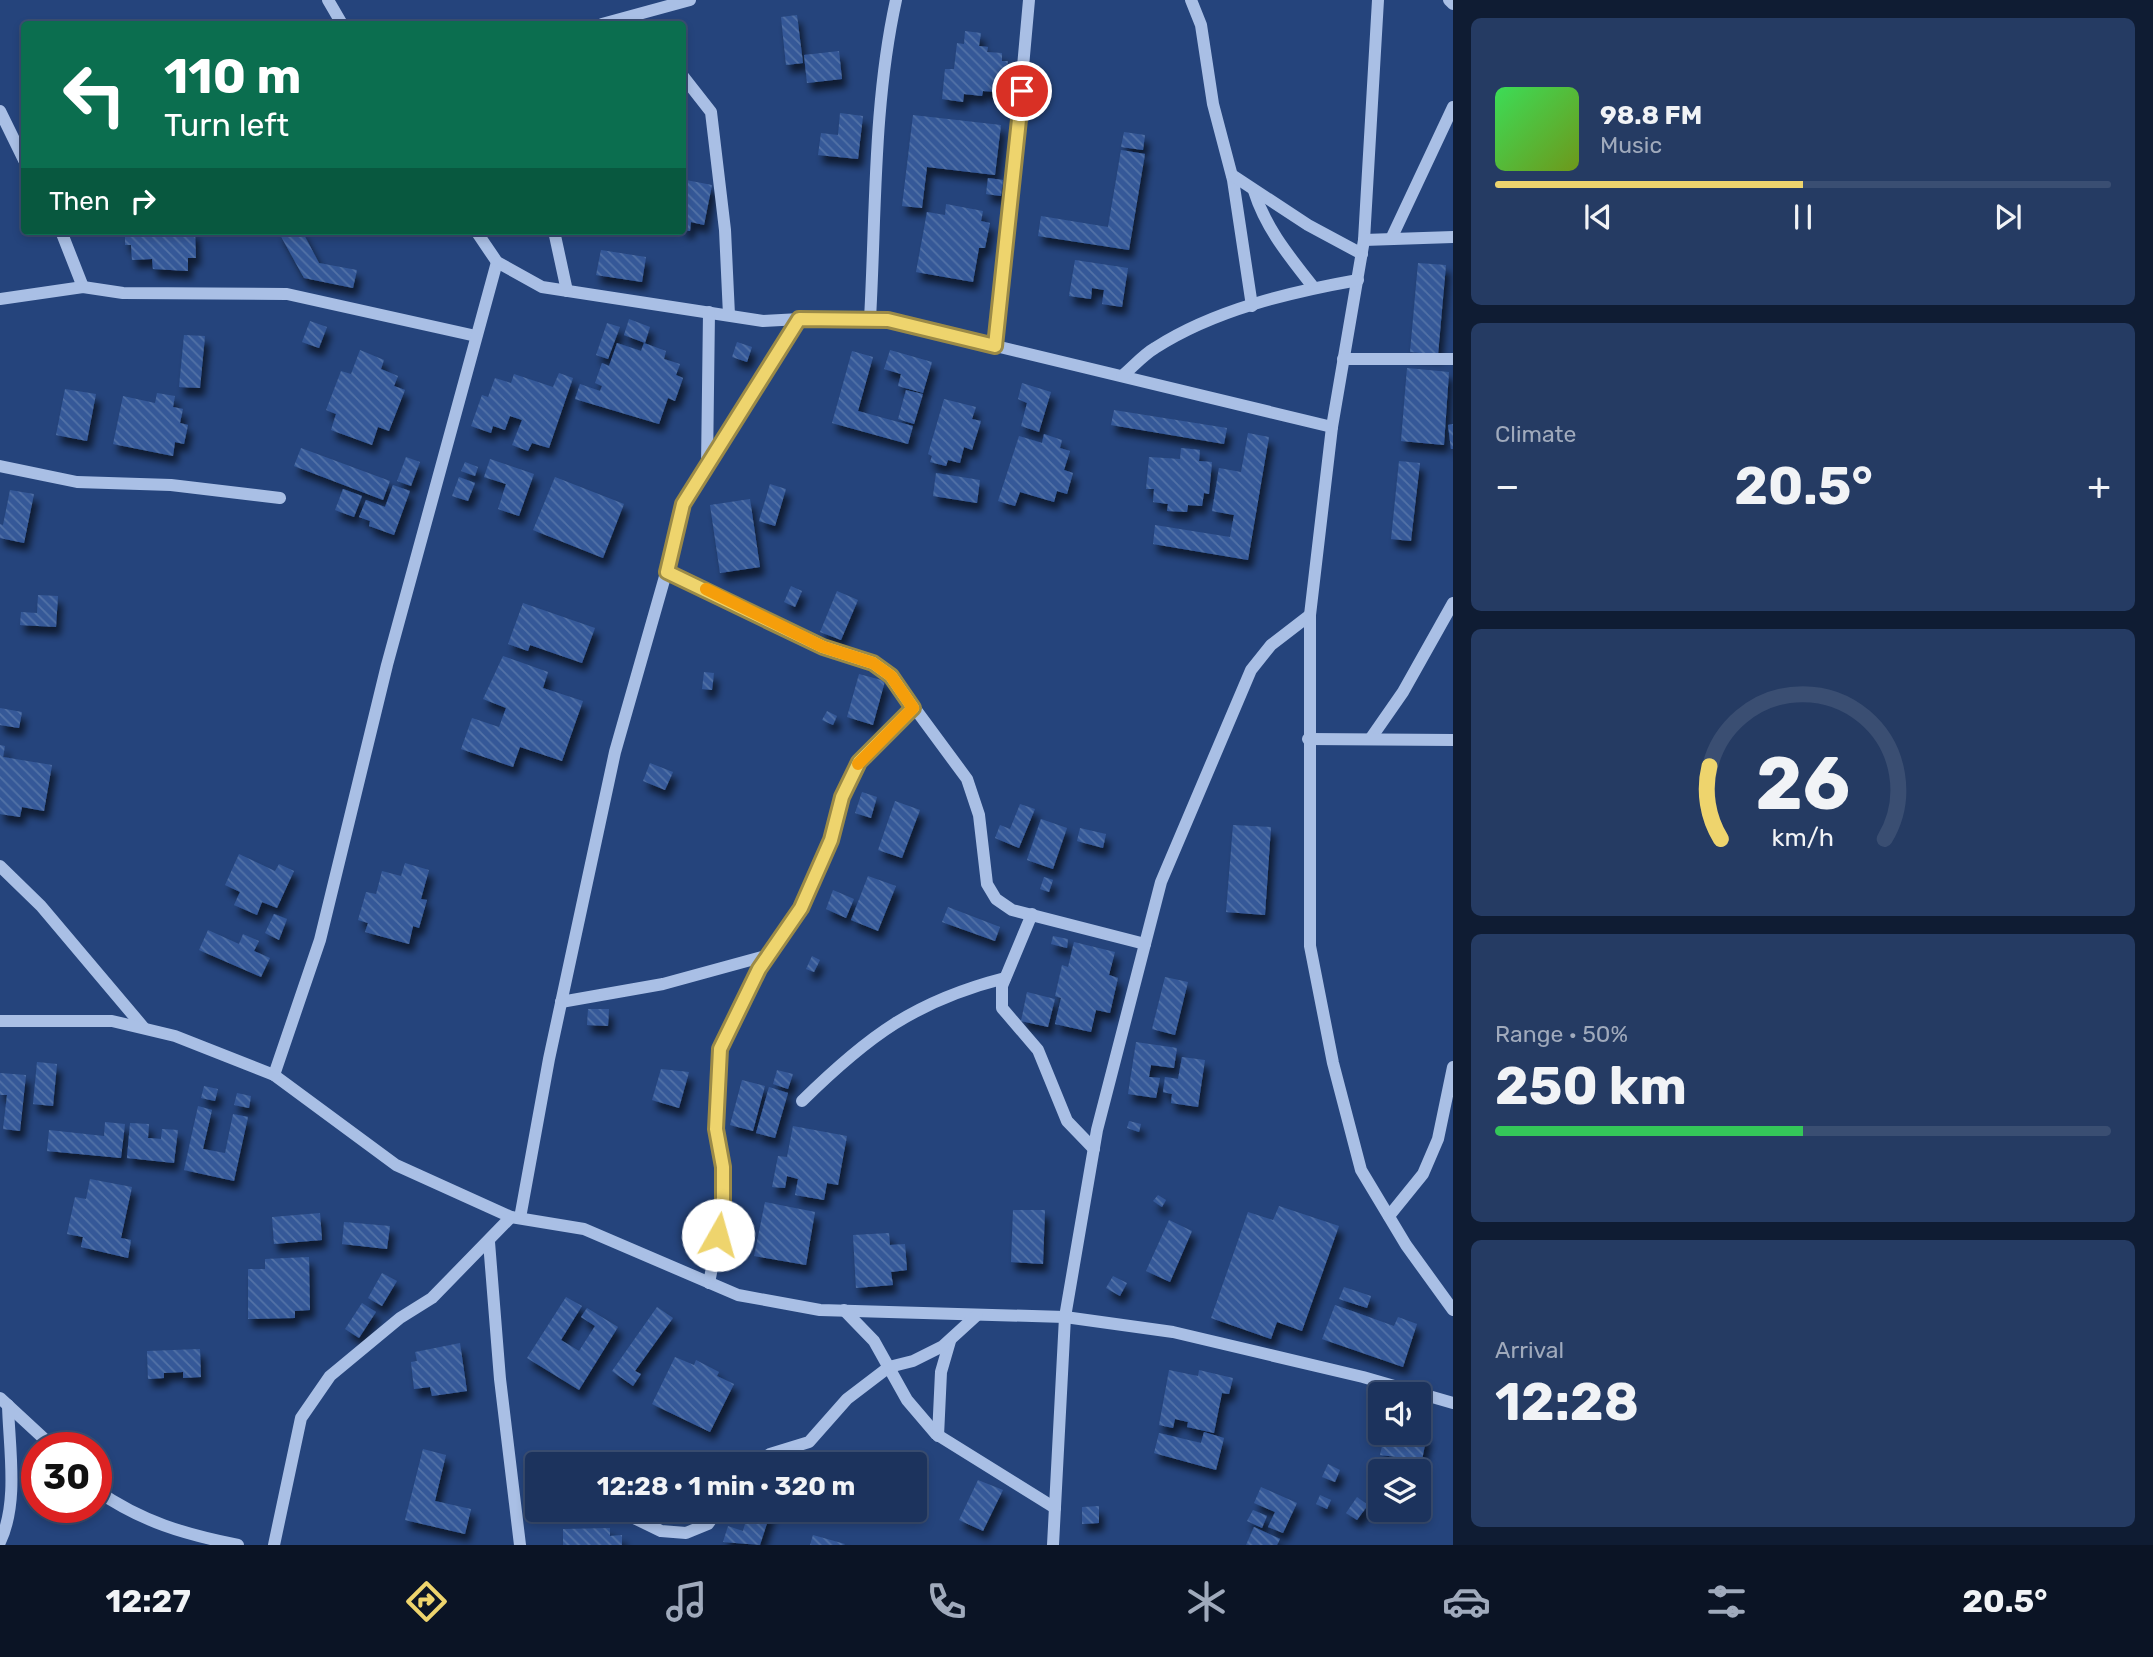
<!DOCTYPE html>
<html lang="en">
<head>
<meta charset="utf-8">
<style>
  body { margin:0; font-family:Rubik,sans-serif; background:#253b63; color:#f1f3f6; height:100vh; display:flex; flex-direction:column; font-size:26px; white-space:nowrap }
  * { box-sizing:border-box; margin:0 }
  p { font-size:23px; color:#a0aabc }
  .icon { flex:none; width:38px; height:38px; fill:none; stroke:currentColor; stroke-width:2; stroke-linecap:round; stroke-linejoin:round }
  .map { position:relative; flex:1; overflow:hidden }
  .sheet { display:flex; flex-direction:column; gap:18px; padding:18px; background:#0f1c33; width:700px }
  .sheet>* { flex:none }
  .top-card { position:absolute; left:21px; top:21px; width:665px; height:214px; border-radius:7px; box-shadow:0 4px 10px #0003,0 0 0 2px #3a4e72; background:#0b6e4f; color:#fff; overflow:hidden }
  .tools { position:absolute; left:1368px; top:1382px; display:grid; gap:14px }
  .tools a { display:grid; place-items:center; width:63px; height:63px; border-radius:7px; background:#1c335d; box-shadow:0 4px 10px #0003,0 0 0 2px #3a4e72; font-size:35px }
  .speed { position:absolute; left:21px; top:1432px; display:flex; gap:14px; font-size:35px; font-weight:700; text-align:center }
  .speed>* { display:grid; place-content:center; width:91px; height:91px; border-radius:50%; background:#1c335d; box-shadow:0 4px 10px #0003,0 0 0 2px #3a4e72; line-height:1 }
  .speed .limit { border:10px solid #d22; background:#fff; color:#111 }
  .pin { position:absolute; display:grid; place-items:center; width:60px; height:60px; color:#fff; margin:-30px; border:4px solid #fff; border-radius:50%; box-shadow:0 2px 7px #0007 }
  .me { position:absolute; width:77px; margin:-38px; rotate:7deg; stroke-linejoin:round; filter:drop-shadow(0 0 5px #0008) }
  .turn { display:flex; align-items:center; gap:24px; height:147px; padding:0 28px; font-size:32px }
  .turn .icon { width:91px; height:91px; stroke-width:2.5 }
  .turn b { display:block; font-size:49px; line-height:60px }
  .then { display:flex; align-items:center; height:66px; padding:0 28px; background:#0003; gap:14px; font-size:26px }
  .big { font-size:52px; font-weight:700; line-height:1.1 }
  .sheet .card { flex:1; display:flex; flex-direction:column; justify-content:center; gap:10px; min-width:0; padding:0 24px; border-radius:10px; background:#253b63 }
  .sheet .dial { align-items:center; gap:0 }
  .dial svg { height:182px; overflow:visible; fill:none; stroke:#3a4e72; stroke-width:7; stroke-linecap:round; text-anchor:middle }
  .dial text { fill:#f1f3f6; stroke:none }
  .song { display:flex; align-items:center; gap:21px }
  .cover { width:84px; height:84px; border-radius:10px; background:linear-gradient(135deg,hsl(130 70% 55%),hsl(80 70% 35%)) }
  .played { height:7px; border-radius:4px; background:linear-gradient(90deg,#eed46d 50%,#3a4e72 50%) }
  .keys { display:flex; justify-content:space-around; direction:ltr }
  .heat { display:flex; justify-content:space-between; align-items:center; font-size:38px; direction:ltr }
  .charge { height:10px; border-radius:5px; background:linear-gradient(90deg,#34c759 50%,#3a4e72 0) }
  .trip { position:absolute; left:525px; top:1452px; width:402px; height:70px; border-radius:7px; background:#1c335d; box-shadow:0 4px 10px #0003,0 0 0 2px #3a4e72; font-weight:700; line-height:70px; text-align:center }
  .tabs { display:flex; height:112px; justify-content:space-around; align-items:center; background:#0b1425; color:#a0aabc }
  .tabs .icon { width:49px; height:49px }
  .tabs .on { color:#eed46d }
  .tabs b { font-size:32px; color:#f1f3f6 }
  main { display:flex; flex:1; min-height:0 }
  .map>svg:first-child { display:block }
</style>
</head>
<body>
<main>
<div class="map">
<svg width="1453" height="1545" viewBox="0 0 1453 1545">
  <defs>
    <pattern id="building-back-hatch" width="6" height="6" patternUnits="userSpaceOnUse" patternTransform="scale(1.75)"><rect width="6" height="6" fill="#355998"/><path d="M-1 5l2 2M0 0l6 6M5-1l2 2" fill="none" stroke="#5372a7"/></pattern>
    <filter id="shadow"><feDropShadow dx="4.5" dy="8" stdDeviation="3.5" flood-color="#0009"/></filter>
  </defs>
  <rect width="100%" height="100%" fill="#25447c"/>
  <g fill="url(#building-back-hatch)" filter="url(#shadow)">
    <polygon points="797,15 803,63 786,65 781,17"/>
    <polygon points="965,31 981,33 979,46 988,47 987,52 1002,53 1002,61 1008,61 1005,78 1000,78 998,92 983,91 982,96 964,94 963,102 942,99 945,69 954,69 957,43 964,44"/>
    <polygon points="839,51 842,79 807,83 804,55"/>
    <polygon points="840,113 863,116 858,159 818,155 821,133 838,135"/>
    <polygon points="913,115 1001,125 995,175 927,167 922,208 902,206"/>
    <polygon points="1124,132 1145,135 1143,150 1121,147"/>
    <polygon points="1121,150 1145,154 1129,250 1038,236 1041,216 1108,227"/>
    <polygon points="988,178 1003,180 1001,196 986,194"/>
    <polygon points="686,180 712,185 704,225 691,222 690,231 682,230"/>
    <polygon points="946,204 983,211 981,221 990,223 985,248 979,248 973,282 916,272 927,212 945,215"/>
    <polygon points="125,231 195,231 196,258 188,258 188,271 153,269 152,259 132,260 131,245 125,245"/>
    <polygon points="278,231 302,231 319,263 357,270 353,288 304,278"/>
    <polygon points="601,250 646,257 642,282 596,275"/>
    <polygon points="1075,260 1128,268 1122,307 1102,304 1104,290 1092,288 1091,299 1069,296"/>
    <polygon points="1418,263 1446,265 1438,355 1410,352"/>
    <polygon points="629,319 650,327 645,343 624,335"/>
    <polygon points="310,321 327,327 319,348 302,342"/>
    <polygon points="607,323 620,327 608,359 596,355"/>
    <polygon points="184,335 205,336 200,388 179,387"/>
    <polygon points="737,342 752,347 747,362 732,357"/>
    <polygon points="617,343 641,351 644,343 666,351 664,359 680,364 676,375 683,378 675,401 668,398 659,424 575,399 580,384 600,391 602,386 595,383 602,363 609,366"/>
    <polygon points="360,350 384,360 381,369 398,376 394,386 405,390 389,431 378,427 372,445 331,430 336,414 326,410 341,371 351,374"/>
    <polygon points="890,350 932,362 923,393 898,386 901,374 884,369"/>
    <polygon points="852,351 873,357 858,411 913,426 908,444 832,423"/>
    <polygon points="1407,368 1449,372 1444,445 1401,441"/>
    <polygon points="559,373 573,378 549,448 532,443 528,451 512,445 522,420 510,416 505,430 493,426 491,433 471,426 482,395 488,397 495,378 511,383 514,374 553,387"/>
    <polygon points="1022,383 1051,392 1039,432 1021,426 1027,403 1018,399"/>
    <polygon points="65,389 96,394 87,441 56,435"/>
    <polygon points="906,390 923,394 914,424 898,419"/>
    <polygon points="157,393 175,396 173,407 183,409 180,423 188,425 184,444 175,442 173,456 113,444 123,396 155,403"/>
    <polygon points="944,399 976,407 972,419 981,421 972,450 964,447 960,463 948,460 946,466 930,462 932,456 928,454"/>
    <polygon points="1114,410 1227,428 1224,444 1111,425"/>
    <polygon points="1453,424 1453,449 1451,449 1448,425"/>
    <polygon points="1248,433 1269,437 1248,560 1153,544 1155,525 1230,537 1234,515 1212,511 1219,468 1241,472"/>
    <polygon points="1044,434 1062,440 1060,448 1070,451 1064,470 1073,473 1067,494 1057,491 1054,502 1020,492 1015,506 998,501 1019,436 1042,443"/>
    <polygon points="301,448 390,481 383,500 294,466"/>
    <polygon points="1181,448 1200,450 1199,461 1212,462 1209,494 1204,493 1202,506 1188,505 1187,512 1167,511 1168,504 1153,502 1154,489 1146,489 1149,457 1180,459"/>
    <polygon points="406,457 420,462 411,486 397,481"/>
    <polygon points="490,459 534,474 519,516 498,509 506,484 484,477"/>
    <polygon points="1399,461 1420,463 1411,541 1391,539"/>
    <polygon points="465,462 478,467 475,476 461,471"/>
    <polygon points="936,473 980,480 977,503 933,496"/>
    <polygon points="459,477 475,483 468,501 452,496"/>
    <polygon points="555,477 624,504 603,558 533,530"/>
    <polygon points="770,484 786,489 775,526 759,521"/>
    <polygon points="393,485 410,491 394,535 369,526 370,521 359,517 366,500 385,507"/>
    <polygon points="343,489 362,496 354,517 335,510"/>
    <polygon points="10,490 34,494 24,543 0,538 0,524 3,525"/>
    <polygon points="750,499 760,567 720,573 710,505"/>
    <polygon points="791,586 802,591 795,607 784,602"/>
    <polygon points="837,591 858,600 841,640 820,632"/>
    <polygon points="38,595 58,596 56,627 20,625 21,612 37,613"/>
    <polygon points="523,603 595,628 582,663 530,645 528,651 508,644"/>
    <polygon points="503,656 548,672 543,688 583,701 562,761 520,747 513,767 461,749 472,718 499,727 506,708 483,699"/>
    <polygon points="704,672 714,673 712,690 702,689"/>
    <polygon points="859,674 885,681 873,725 847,717"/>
    <polygon points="0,708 22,712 19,728 0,725"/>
    <polygon points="827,711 837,716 833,725 822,720"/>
    <polygon points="0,745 5,746 3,757 52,765 44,811 22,807 20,817 0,814"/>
    <polygon points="650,763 673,772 665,790 643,781"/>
    <polygon points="862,792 877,797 871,818 855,813"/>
    <polygon points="895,801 920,810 902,858 878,850"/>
    <polygon points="1020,804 1035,809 1019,848 995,838 1000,825 1010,829"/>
    <polygon points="1041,819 1067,828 1053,869 1027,860"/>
    <polygon points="1233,825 1271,827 1265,915 1226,912"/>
    <polygon points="1080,828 1106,834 1103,848 1077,841"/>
    <polygon points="239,854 275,871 279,864 294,871 277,908 262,902 257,915 234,905 240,892 225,885"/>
    <polygon points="405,863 429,870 421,899 427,900 419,928 413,926 409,944 365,932 368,923 358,920 366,892 376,894 382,871 401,876"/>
    <polygon points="868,876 896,886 878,931 851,920"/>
    <polygon points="1044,877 1053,880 1049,892 1040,889"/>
    <polygon points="833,890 854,899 846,918 826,909"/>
    <polygon points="948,907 1000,927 995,941 942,922"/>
    <polygon points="274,914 287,919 279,940 265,933"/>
    <polygon points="208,930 239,944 243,934 259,941 254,951 270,958 261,977 199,950"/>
    <polygon points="1053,936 1068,939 1067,948 1051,944"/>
    <polygon points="1074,942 1115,952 1109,975 1118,978 1110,1013 1096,1010 1091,1032 1055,1024 1061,998 1055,996 1062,965 1068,967"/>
    <polygon points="812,956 820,960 814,972 806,969"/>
    <polygon points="1165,977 1188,982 1175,1035 1152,1029"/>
    <polygon points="1027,992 1055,999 1048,1027 1021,1021"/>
    <polygon points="588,1009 609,1009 608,1026 587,1025"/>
    <polygon points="1136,1042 1177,1048 1174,1068 1151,1065 1149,1077 1160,1078 1156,1098 1128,1094"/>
    <polygon points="1182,1057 1205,1060 1198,1107 1171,1103 1172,1094 1163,1092 1165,1077 1178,1079"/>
    <polygon points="37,1062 57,1064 53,1106 33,1104"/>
    <polygon points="661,1069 689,1072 679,1108 652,1100"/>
    <polygon points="777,1070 793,1074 788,1089 773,1084"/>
    <polygon points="0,1073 26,1075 20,1131 3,1129 7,1095 0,1095"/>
    <polygon points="742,1080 765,1086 753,1131 730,1125"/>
    <polygon points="204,1086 218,1089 215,1101 201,1098"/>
    <polygon points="769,1087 788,1093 775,1138 756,1133"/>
    <polygon points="237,1093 251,1096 249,1108 234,1105"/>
    <polygon points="198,1106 212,1110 203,1149 225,1153 233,1114 248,1117 234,1181 184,1170"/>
    <polygon points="1129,1121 1141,1124 1139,1132 1127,1128"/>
    <polygon points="105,1122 125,1124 121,1158 47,1151 49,1130 104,1136"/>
    <polygon points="130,1123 149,1124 148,1138 161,1139 162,1129 178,1130 174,1163 127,1158"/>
    <polygon points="793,1126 847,1136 838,1185 827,1183 824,1200 795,1195 798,1179 787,1176 785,1188 772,1187 778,1156 787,1157"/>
    <polygon points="90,1179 132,1187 121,1238 131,1240 128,1258 81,1247 83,1237 67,1234 75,1197 86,1199"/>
    <polygon points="1158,1195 1166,1200 1162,1207 1153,1201"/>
    <polygon points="765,1202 815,1212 806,1265 754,1256"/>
    <polygon points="1279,1206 1339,1226 1302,1331 1277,1322 1271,1339 1211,1318 1248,1212 1273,1220"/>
    <polygon points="1013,1210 1045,1210 1043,1264 1011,1262"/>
    <polygon points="320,1213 322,1240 274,1244 272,1217"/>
    <polygon points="1169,1220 1192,1231 1170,1282 1146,1271"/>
    <polygon points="344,1222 390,1226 387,1249 342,1244"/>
    <polygon points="889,1233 890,1245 905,1244 907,1270 891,1272 893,1285 856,1288 853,1235"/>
    <polygon points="309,1257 310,1310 295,1311 295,1318 248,1319 248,1269 265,1269 265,1259"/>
    <polygon points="382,1273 397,1281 382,1306 368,1298"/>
    <polygon points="1113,1276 1127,1283 1120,1296 1106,1288"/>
    <polygon points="1344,1287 1371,1296 1367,1308 1339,1299"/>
    <polygon points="566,1297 582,1306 561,1340 579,1351 595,1326 581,1317 587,1308 618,1327 579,1390 527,1358"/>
    <polygon points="362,1303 376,1312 359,1338 345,1329"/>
    <polygon points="1335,1305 1394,1326 1398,1317 1417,1324 1403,1367 1322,1339"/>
    <polygon points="657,1307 673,1318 635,1371 641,1374 633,1386 612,1371"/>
    <polygon points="460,1343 467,1391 432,1396 430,1387 414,1389 411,1362 417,1361 415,1352"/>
    <polygon points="200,1349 201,1377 183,1378 183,1372 164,1373 164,1378 148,1379 147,1351"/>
    <polygon points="675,1357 694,1365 696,1360 719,1372 717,1376 734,1384 710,1432 652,1404"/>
    <polygon points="1169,1370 1198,1376 1199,1370 1233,1378 1229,1394 1222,1393 1214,1433 1187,1427 1188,1422 1175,1419 1173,1428 1159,1425"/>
    <polygon points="1204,1432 1224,1438 1216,1470 1154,1453 1159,1433 1201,1443"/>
    <polygon points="1385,1433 1427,1435 1422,1460 1380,1455"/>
    <polygon points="423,1449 446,1455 435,1501 471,1509 465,1534 405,1520"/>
    <polygon points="1328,1464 1340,1470 1335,1482 1322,1477"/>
    <polygon points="978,1480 1003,1490 983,1531 959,1520"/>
    <polygon points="1261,1487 1297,1503 1283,1533 1268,1527 1275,1512 1254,1503"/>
    <polygon points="1320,1495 1331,1500 1327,1509 1316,1504"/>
    <polygon points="1357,1497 1368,1505 1357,1520 1346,1513"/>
    <polygon points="1099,1506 1099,1523 1082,1524 1082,1507"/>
    <polygon points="749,1510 771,1511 760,1545 723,1542 728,1526 743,1531"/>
    <polygon points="1253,1510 1267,1516 1262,1528 1247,1521"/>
    <polygon points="1254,1527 1280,1539 1277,1545 1246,1545"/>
    <polygon points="610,1528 610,1536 622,1535 622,1545 563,1545 563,1529"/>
    <polygon points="813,1535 845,1544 844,1545 810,1545"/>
  </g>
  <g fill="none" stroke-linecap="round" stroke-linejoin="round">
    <g stroke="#a9bfe5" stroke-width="12">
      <polyline points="328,0 342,24"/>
      <polyline points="1191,0 1201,25 1213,104 1233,180 1252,306"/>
      <polyline points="1378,0 1364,240 1332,427 1310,615 1310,946 1333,1063 1361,1170 1406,1245 1453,1310"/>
      <polyline points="1449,0 1453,4"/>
      <polyline points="602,24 690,0"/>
      <polyline points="682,75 711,112 725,230 729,315"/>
      <polyline points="0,111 24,160"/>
      <polyline points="1232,175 1308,225 1362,254"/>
      <path d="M 1254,191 C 1266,229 1289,256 1314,288"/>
      <polyline points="61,231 83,287"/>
      <polyline points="476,231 497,262 542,287 763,321 837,317 888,320 1332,427"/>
      <polyline points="554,231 567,291"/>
      <polyline points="1391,239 1453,107"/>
      <polyline points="1364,240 1453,237"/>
      <polyline points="0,299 83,287 123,293 287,294 476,336"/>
      <path d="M 870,319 C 876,213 873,105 896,0"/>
      <polyline points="995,346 1005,267 1029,0"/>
      <polyline points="1343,359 1453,359"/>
      <path d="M 1122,376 C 1133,367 1143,355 1155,348 C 1214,310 1290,292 1358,280"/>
      <polyline points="0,466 77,482 171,485 280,498"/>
      <polyline points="707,466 709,312"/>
      <polyline points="667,572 823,647 873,663 891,676 967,779 979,815 987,884 996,899 1012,910 1145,944"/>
      <polyline points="1371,738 1403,692 1453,603"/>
      <polyline points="1308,739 1453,740"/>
      <polyline points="0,866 41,906 144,1028"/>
      <polyline points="1032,914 1002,986 1002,1008 1038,1050 1067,1121 1094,1149"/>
      <polyline points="561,1002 663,984 769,955"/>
      <polyline points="0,1021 112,1021 175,1036 274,1075 396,1165 511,1217 584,1229 738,1295 820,1310 1065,1317 1173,1332 1363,1377 1453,1403"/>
      <polyline points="274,1075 320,940 387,665 497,262"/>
      <path d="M 802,1101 C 868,1036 915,1001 1005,978"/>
      <polyline points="1389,1216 1423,1174 1438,1139 1453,1067"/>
      <polyline points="520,1218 549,1059 615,752 678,531 683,504 799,319"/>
      <polyline points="489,1242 500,1379 520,1545"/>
      <polyline points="709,1283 723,1211 723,1167 716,1129 720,1049 759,969 801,908 831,840 842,797 859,762 913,708"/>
      <polyline points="844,1310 874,1341 907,1400 936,1434 1055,1508"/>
      <polyline points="0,1398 53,1447"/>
      <polyline points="938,1436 941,1372 950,1341"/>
      <polyline points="753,1465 770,1454 809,1442 847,1399 889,1367 913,1361 943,1346 977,1315"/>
      <path d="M 96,1490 C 142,1522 184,1534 238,1545"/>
      <polyline points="540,1510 632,1517 661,1531 686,1533 708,1524 718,1510"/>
      <path d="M 0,1542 C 19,1502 9,1448 8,1405"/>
      <polyline points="274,1545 301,1418 330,1376 400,1318 432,1298 511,1217"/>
      <polyline points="1053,1545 1065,1317 1097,1130 1161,882 1251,670 1271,645 1310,615"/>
    </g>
  </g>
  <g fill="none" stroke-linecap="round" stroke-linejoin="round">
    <g stroke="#9b8a47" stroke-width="18">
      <polyline id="route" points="718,1235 723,1212 723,1167 716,1129 720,1049 759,969 801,908 831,840 842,797 859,762 913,708 891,676 873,663 823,647 667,572 683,504 799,319 888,320 995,346 1022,91"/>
    </g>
    <use href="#route" stroke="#eed46d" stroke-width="12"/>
    <polyline stroke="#f59e0b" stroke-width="12" points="706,589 823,647 873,663 891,676 913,708 858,764"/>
  </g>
</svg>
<div class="tools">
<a><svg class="icon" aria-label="sound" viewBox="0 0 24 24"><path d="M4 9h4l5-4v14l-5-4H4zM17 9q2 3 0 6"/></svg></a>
<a><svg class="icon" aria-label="layers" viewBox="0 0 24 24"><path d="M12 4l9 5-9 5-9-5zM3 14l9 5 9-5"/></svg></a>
</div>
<div class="speed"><div class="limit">30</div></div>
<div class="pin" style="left:1022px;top:91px;background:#d93025"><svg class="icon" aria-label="arrive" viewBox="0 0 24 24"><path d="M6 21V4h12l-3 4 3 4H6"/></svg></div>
<svg class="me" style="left:718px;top:1235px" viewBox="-20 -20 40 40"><circle r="19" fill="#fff"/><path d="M0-13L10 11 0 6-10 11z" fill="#eed46d"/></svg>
<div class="trip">12:28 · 1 min · 320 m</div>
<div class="top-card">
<div class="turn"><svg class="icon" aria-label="left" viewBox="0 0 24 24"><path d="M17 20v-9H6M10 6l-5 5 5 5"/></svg><div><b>110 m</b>Turn left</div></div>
<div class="then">Then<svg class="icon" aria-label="right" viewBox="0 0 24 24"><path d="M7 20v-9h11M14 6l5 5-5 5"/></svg></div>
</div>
</div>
<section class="sheet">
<div class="card">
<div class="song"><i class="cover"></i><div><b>98.8 FM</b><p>Music</p></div></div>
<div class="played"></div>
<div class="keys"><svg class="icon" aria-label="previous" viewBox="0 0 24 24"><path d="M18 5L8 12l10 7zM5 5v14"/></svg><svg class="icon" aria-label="pause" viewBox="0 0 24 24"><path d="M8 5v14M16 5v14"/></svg><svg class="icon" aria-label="next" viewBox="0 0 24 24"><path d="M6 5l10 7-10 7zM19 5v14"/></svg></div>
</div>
<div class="card"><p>Climate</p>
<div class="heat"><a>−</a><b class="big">20.5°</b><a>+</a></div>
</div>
<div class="card dial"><svg viewBox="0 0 100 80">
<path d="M14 69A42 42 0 1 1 86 69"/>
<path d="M14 69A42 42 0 0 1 9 37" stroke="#eed46d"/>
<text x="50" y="56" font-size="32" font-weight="700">26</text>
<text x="50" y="72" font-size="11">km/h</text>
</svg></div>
<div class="card"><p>Range · 50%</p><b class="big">250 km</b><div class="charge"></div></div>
<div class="card"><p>Arrival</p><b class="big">12:28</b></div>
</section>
</main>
<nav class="tabs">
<b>12:27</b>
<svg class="icon on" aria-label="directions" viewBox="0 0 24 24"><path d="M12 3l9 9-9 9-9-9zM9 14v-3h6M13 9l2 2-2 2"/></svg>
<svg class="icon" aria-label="music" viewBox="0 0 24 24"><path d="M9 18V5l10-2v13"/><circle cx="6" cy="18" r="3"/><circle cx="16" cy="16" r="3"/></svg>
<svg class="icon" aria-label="phone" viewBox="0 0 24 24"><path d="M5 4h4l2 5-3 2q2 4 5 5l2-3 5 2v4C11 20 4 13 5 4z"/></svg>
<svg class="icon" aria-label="climate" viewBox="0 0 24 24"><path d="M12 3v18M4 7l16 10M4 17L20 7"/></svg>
<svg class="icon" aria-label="car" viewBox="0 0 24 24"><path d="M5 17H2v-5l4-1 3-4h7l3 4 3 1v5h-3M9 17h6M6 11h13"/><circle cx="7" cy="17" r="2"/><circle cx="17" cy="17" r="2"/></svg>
<svg class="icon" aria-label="filters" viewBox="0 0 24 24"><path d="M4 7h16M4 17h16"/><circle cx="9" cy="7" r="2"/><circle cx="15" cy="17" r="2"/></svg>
<b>20.5°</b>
</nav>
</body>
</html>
